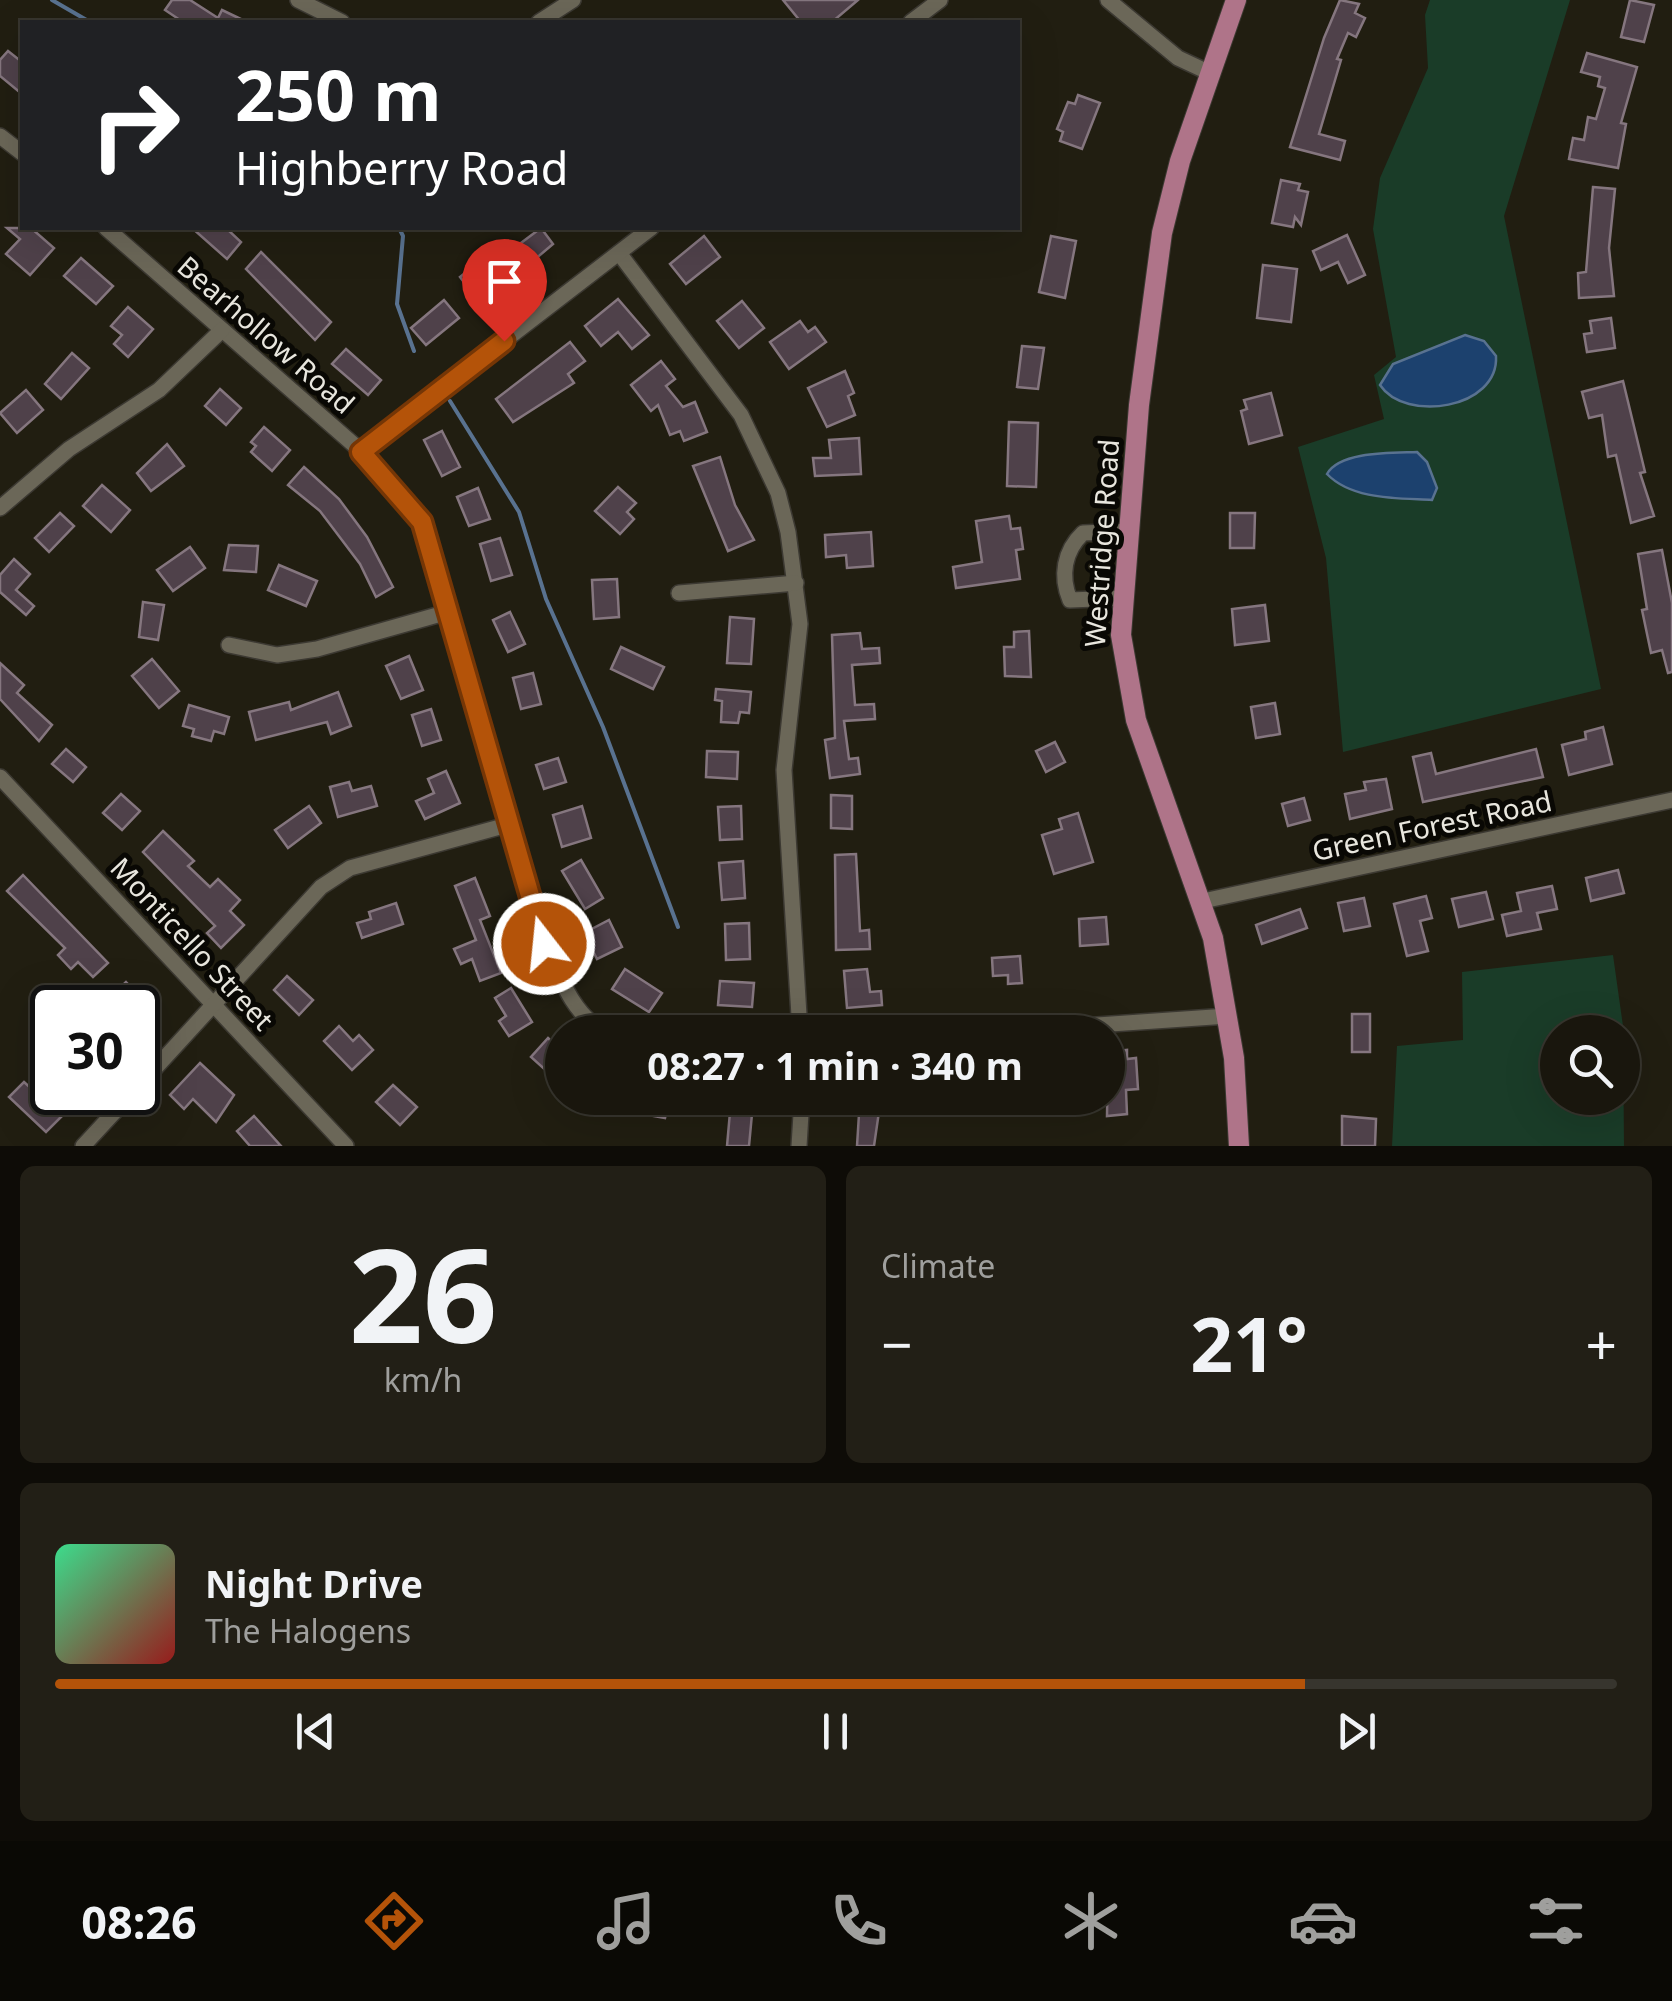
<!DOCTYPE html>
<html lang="en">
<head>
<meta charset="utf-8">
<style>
  body { margin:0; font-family:"Noto Sans",sans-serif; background:#221f16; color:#f1f3f6; height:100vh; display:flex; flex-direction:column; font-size:38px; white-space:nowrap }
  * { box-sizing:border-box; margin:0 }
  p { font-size:32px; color:#9f9f9d }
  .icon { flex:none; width:55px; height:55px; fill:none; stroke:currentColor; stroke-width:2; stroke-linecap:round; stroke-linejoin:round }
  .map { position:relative; height:1146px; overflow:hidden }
  .drawer { display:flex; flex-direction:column; gap:20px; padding:20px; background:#0e0c07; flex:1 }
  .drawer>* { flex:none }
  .top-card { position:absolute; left:20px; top:20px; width:1000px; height:210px; border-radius:0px; box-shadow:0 10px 40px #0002,0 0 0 2px #37352e; background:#202124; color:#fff; overflow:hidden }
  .tools { position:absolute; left:1540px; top:1015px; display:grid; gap:20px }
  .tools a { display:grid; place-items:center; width:100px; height:100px; border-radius:50%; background:#19160d; box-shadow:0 10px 40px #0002,0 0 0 2px #37352e; font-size:50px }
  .speed { position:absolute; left:30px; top:985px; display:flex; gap:20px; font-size:50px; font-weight:700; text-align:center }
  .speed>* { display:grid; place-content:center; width:130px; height:130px; border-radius:50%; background:#19160d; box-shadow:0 10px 40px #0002,0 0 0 2px #37352e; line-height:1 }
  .speed .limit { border:5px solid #111; border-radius:15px; background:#fff; color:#111 }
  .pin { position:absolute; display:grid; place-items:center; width:85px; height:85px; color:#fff; margin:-102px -42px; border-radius:50% 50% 50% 0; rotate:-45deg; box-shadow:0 0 10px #0007 }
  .pin .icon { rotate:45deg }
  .me { position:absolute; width:110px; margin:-55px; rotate:344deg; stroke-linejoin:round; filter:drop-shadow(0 0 8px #0008) }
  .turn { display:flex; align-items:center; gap:35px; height:210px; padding:0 50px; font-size:45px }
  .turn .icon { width:130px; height:130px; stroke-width:2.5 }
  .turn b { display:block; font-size:70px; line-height:85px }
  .big { font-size:75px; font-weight:700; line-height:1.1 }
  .drawer .widget { flex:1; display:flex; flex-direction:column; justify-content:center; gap:15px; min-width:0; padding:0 35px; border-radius:15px; background:#221f16 }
  .drawer .dial { align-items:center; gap:0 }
  .dial b { font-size:130px; line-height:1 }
  .song { display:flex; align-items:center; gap:30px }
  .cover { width:120px; height:120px; border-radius:15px; background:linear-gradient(135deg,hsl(150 70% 55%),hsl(0 70% 35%)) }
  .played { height:10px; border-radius:5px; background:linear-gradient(90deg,#b45309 80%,#37352e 80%) }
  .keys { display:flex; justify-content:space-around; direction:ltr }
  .heat { display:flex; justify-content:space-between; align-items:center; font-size:55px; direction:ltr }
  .drawer .tiles { flex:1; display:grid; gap:20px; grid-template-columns:1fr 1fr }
  .widget:last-child { grid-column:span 2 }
  .trip { position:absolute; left:545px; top:1015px; width:580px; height:100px; border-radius:50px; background:#19160d; box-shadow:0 10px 40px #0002,0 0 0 2px #37352e; font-weight:700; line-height:100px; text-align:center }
  .tabs { display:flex; height:160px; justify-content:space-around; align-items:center; background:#0a0905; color:#9f9f9d }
  .tabs .icon { width:70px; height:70px }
  .tabs .on { color:#b45309 }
  .tabs b { font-size:45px; color:#f1f3f6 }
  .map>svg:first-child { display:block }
</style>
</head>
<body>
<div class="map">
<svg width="1672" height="1146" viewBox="0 0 1672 1146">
  <rect width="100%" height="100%" fill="#211e11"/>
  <g fill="#1a3c28" fill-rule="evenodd">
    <path d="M 1430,0 L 1570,0 L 1504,216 L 1601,689 L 1343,752 L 1326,558 L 1298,447 L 1384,419 L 1374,375 L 1396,357 L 1373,229 L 1380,178 L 1428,68 L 1425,15 ZM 1391,453 L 1427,462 L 1437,488 L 1432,500 L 1389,498 L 1336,465 Z"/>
    <path d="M 1613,955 L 1623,1026 L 1624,1146 L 1392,1146 L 1397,1046 L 1463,1040 L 1462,972 ZM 1558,1032 L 1622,1032 L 1622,1098 L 1558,1098 Z"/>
  </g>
  <g fill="#1c416e" stroke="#597290" stroke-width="2.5">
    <path d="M 1465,335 L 1484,341 L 1496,356 C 1499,409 1405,423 1380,385 L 1393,364 Z"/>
    <path d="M 1417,452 L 1427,462 L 1437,488 L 1432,500 C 1398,498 1352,500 1327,474 C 1340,451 1393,453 1417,452 Z"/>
  </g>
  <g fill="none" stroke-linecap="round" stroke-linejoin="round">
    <g stroke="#597290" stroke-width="4">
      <polyline points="52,0 90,22"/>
      <polyline points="399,228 403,236 397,304 414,351"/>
      <polyline points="450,401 519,512 546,599 603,727 678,927"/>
    </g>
  </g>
  <g fill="#4f414a" stroke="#85767f" stroke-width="2.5">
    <polygon points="172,0 190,0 218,18 222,10 247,22 183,22 165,10"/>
    <polygon points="783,0 858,0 832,22 801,22"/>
    <polygon points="1340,0 1359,4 1355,13 1365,18 1356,37 1348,33 1337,59 1341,60 1319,134 1345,141 1340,160 1290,147 1324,38"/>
    <polygon points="1630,0 1654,5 1644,42 1621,37"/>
    <polygon points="8,51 22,62 22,94 0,76 0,60"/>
    <polygon points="1587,53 1637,67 1621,123 1626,124 1618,168 1569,159 1573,138 1584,140 1588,117 1596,119 1605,88 1598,86 1600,77 1581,72"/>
    <polygon points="1078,95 1100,103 1082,149 1060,141 1063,132 1057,129 1068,102 1075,104"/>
    <polygon points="1281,180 1300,184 1298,190 1308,192 1301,225 1295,217 1293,227 1272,223"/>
    <polygon points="1593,187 1615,189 1609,248 1614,296 1579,298 1578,273 1586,272"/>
    <polygon points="7,228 31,228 54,248 30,275 6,254 20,239"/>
    <polygon points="192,228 226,228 241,242 227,259"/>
    <polygon points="541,228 553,244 481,305 460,277 484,258 490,266"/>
    <polygon points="1347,235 1365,275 1348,283 1338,262 1321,270 1313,251"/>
    <polygon points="704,236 720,257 686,284 670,264"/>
    <polygon points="1051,236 1076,241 1065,298 1039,292"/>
    <polygon points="261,252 331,322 315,340 246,269"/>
    <polygon points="81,258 113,286 96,304 64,276"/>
    <polygon points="1263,265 1297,269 1291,322 1257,318"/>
    <polygon points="618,299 649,335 632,349 618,332 601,346 585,326"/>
    <polygon points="444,300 459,318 426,345 411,328"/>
    <polygon points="742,301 764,328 739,348 717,321"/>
    <polygon points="128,307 153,329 128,357 114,344 122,335 111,326"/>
    <polygon points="1611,318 1615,348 1587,352 1584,334 1592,333 1590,321"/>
    <polygon points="800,321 808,332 815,327 826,342 789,369 770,342"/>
    <polygon points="570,342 585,361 568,374 574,383 513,422 496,399"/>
    <polygon points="1022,346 1044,348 1038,389 1017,387"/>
    <polygon points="346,349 381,380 368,395 332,364"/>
    <polygon points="72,353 89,368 61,399 45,384"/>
    <polygon points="661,361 675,379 666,386 683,407 695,402 707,432 684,441 680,431 670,435 658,405 651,411 631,385"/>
    <polygon points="845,371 854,393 848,396 855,415 827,427 808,388"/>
    <polygon points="1623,381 1645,472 1640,473 1654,516 1631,523 1616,455 1608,457 1602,415 1589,418 1582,392"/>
    <polygon points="220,389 241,408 226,425 205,406"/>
    <polygon points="26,390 43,410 17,433 0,413"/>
    <polygon points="1271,393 1282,435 1249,444 1241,411 1247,409 1244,400"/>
    <polygon points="1009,422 1038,423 1036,487 1007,486"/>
    <polygon points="264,427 290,450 272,471 251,452 256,446 251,442"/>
    <polygon points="442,431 460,467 442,476 424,440"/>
    <polygon points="859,438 861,474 815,476 813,458 831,458 829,440"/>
    <polygon points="167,444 184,466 151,491 137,473"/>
    <polygon points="720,457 735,505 754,540 728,551 693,466"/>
    <polygon points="304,467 339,499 367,537 393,587 376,597 360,564 320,511 288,485"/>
    <polygon points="102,485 130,510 111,532 83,506"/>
    <polygon points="618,487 636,503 627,512 634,519 620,534 595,511"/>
    <polygon points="478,488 490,519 469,526 457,497"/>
    <polygon points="60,513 74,526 49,552 35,538"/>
    <polygon points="1230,513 1255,513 1254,548 1230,548"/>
    <polygon points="1009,516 1011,529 1020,528 1023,549 1016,550 1020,579 956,588 953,567 982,562 976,521"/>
    <polygon points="871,532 873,566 847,568 846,555 826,557 825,535"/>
    <polygon points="500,538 512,575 491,581 480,544"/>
    <polygon points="229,545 258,546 256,572 224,570"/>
    <polygon points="190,547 205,568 173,591 157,570"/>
    <polygon points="1662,550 1672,603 1672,672 1668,673 1662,650 1651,653 1642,610 1647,609 1638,554"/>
    <polygon points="14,559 30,574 16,590 34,606 26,615 0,592 0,575"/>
    <polygon points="279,565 317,581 306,606 268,590"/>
    <polygon points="617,579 619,617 594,619 592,580"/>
    <polygon points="143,602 164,605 158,640 139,637"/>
    <polygon points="1265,605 1269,641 1235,645 1232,609"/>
    <polygon points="510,612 525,644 508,652 493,620"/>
    <polygon points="730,617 754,619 751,664 727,663"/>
    <polygon points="1029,631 1031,677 1005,676 1004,647 1014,647 1014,632"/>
    <polygon points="860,633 862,649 879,648 880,663 852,665 855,705 874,704 875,719 844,721 849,759 858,758 860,774 830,778 825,740 835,738 832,635"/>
    <polygon points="621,647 664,667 653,689 611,669"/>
    <polygon points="409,656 423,690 401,699 386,666"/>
    <polygon points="152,659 179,691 159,708 132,676"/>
    <polygon points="0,663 24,685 17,693 52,725 39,741 0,699"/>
    <polygon points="533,673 541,704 521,709 513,678"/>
    <polygon points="716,689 751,692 749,713 740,712 738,723 721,722 722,701 715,700"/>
    <polygon points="338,692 351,726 331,734 327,722 256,740 249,712 289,702 291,710"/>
    <polygon points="1275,703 1280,734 1256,738 1251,707"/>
    <polygon points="189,705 229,717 224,734 214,731 211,741 192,736 194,729 183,726"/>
    <polygon points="431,709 441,740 422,746 412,715"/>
    <polygon points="1603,727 1612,764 1569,775 1562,745 1586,739 1585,732"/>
    <polygon points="1055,742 1065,762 1046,772 1036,751"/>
    <polygon points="66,749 86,767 73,782 52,764"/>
    <polygon points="1536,749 1543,777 1423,802 1413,757 1431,753 1436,774"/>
    <polygon points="707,751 738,752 737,779 706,777"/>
    <polygon points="558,758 566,782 544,789 536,765"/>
    <polygon points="446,771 460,803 425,819 416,801 434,793 428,779"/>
    <polygon points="1386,779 1392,809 1350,819 1345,794 1366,790 1364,782"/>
    <polygon points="349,782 352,791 371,786 377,806 338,817 330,787"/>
    <polygon points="121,794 140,811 122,830 103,813"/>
    <polygon points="831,795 852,796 852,829 831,828"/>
    <polygon points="1304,798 1310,820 1288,826 1282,804"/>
    <polygon points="309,806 321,823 288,848 275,830"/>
    <polygon points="582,806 591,838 562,847 553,815"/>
    <polygon points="741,806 742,839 720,840 718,807"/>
    <polygon points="1078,813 1093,862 1054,874 1042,835 1062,829 1059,819"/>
    <polygon points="163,831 194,861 188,866 210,887 218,879 240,900 230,911 244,925 221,948 207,933 215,926 143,852"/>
    <polygon points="856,854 860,931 869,930 870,949 836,950 835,855"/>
    <polygon points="581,860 603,898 585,909 562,871"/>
    <polygon points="743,861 745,898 722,900 719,863"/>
    <polygon points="1618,870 1624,893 1591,901 1586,878"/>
    <polygon points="23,875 108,963 93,977 78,962 71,969 58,955 65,948 7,891"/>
    <polygon points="475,878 490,916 480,920 501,973 480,981 472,959 461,964 454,949 476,940 455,886"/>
    <polygon points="1552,886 1557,909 1537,913 1541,929 1507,936 1502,915 1521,911 1517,893"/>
    <polygon points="1486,892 1493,919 1459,927 1452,899"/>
    <polygon points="1426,896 1432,918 1420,921 1428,951 1407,956 1394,904"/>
    <polygon points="1364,898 1370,926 1344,931 1338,903"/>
    <polygon points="396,903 403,924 362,938 357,923 371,919 369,912"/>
    <polygon points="1300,909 1307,928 1262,944 1256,925"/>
    <polygon points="1106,917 1108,944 1080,946 1079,919"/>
    <polygon points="609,920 622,947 597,959 584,933"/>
    <polygon points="749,923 750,959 726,960 725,924"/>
    <polygon points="1020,956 1022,983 1008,984 1008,975 993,976 992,958"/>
    <polygon points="625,969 662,993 649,1012 612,989"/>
    <polygon points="867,969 870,992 881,991 882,1005 847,1008 844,971"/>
    <polygon points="287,976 313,1000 299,1015 274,990"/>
    <polygon points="720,981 754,983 752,1007 718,1005"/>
    <polygon points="126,982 155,1012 138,1029 138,1008 116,1008 108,999"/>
    <polygon points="511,988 532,1022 509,1036 499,1021 506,1016 495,998"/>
    <rect x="1352" y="1014" width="18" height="38"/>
    <polygon points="339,1026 353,1041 359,1035 373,1050 352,1070 324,1041"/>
    <polygon points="548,1038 562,1051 562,1085 531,1057"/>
    <polygon points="1127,1050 1127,1059 1136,1058 1138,1089 1126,1090 1127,1114 1107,1116 1108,1052"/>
    <polygon points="200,1063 234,1095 216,1122 193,1099 184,1109 170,1095"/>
    <polygon points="24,1082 35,1092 41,1085 52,1096 45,1103 61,1117 46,1132 9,1097"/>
    <polygon points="393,1085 417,1107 400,1125 376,1102"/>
    <polygon points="639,1098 669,1100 665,1118 637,1113"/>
    <polygon points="725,1098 759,1098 758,1114 752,1114 749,1146 727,1146 730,1112 724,1112"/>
    <polygon points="860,1098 881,1098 874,1146 857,1146"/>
    <polygon points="254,1116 281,1146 250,1146 237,1131"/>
    <polygon points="1342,1116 1376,1119 1375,1146 1342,1146"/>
  </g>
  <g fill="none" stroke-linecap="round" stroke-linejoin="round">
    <g stroke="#3c3932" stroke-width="18">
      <g id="minor">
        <polyline points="298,0 342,22"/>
        <polyline points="1108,0 1178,58 1210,73"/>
        <polyline points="539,22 573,0"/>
        <polyline points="911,22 940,0"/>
        <polyline points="0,136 22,153"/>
        <path d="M 106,228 L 361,451 L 423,522 L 545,944 C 560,977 572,1013 604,1032"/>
        <polyline points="619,253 741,415 778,493 788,532 800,624 784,770 800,1032"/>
        <polyline points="361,451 651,228"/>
        <polyline points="0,508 69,449 159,390 222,330"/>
        <polyline points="679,593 796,583"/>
        <path d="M 1121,598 L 1070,600 C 1060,576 1064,551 1083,533 L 1128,531"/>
        <polyline points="229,645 277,655 317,649 448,612"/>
        <polyline points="0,777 346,1146"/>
        <polyline points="1203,901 1672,800"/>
        <polyline points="995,1032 1228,1016"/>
        <polyline points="138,1087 321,887 350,868 511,824"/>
        <polyline points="83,1146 133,1092"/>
        <polyline points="799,1146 802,1098"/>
      </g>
    </g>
    <g stroke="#3c3932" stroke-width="22">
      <polyline id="major" points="1236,0 1180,161 1162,233 1139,405 1121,635 1136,720 1213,938 1234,1058 1239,1146"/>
    </g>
    <use href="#minor" stroke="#6b6758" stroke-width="15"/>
    <use href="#major" stroke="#af7489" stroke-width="20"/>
  </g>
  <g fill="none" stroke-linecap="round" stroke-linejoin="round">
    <g stroke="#753606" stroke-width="25">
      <polyline id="route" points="504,341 361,452 422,522 544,944"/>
    </g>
    <use href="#route" stroke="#b45309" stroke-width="18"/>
  </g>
  <g text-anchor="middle" stroke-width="10" stroke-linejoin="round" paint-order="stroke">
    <g font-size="28" fill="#e8e6de" stroke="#090804">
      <text transform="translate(266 335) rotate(41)" y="10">Bearhollow Road</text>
      <text transform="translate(1102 543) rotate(-86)" y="10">Westridge Road</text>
      <text transform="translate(1432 826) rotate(-12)" y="10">Green Forest Road</text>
      <text transform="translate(192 944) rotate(47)" y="10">Monticello Street</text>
    </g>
  </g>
</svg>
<div class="tools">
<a><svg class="icon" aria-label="search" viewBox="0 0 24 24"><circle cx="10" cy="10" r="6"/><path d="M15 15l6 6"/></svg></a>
</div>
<div class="speed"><div class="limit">30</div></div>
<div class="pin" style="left:504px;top:341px;background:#d93025"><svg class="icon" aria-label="arrive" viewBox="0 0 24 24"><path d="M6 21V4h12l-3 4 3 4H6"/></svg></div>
<svg class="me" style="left:544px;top:944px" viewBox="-20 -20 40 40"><circle r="17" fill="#b45309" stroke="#fff" stroke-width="3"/><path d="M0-11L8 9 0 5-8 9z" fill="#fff"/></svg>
<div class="trip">08:27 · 1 min · 340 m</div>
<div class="top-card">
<div class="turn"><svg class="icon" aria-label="right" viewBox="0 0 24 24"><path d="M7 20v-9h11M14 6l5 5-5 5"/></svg><div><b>250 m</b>Highberry Road</div></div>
</div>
</div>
<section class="drawer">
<div class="tiles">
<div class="widget dial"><b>26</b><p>km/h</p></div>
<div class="widget"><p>Climate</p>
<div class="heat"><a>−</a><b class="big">21°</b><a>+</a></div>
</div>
<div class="widget">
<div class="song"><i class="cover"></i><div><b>Night Drive</b><p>The Halogens</p></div></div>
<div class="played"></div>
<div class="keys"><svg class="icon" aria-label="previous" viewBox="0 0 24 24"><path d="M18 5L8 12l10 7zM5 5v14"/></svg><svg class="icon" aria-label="pause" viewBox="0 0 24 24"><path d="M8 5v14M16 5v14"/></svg><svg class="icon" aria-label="next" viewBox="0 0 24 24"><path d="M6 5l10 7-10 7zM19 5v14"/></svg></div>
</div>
</div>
</section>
<nav class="tabs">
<b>08:26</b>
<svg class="icon on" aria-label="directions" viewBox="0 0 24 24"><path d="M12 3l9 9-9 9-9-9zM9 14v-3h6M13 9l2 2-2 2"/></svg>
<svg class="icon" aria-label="music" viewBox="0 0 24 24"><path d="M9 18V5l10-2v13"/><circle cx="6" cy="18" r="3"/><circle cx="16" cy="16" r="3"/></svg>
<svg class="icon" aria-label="phone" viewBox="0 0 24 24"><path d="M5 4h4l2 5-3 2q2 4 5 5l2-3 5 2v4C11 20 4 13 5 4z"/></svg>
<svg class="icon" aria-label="climate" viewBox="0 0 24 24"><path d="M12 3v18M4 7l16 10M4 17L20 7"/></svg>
<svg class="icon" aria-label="car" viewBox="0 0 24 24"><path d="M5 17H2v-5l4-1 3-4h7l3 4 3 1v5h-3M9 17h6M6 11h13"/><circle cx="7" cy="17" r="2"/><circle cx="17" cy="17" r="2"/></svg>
<svg class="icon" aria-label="filters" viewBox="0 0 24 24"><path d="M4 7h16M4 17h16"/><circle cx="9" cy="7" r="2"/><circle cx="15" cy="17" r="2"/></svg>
</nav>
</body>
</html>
